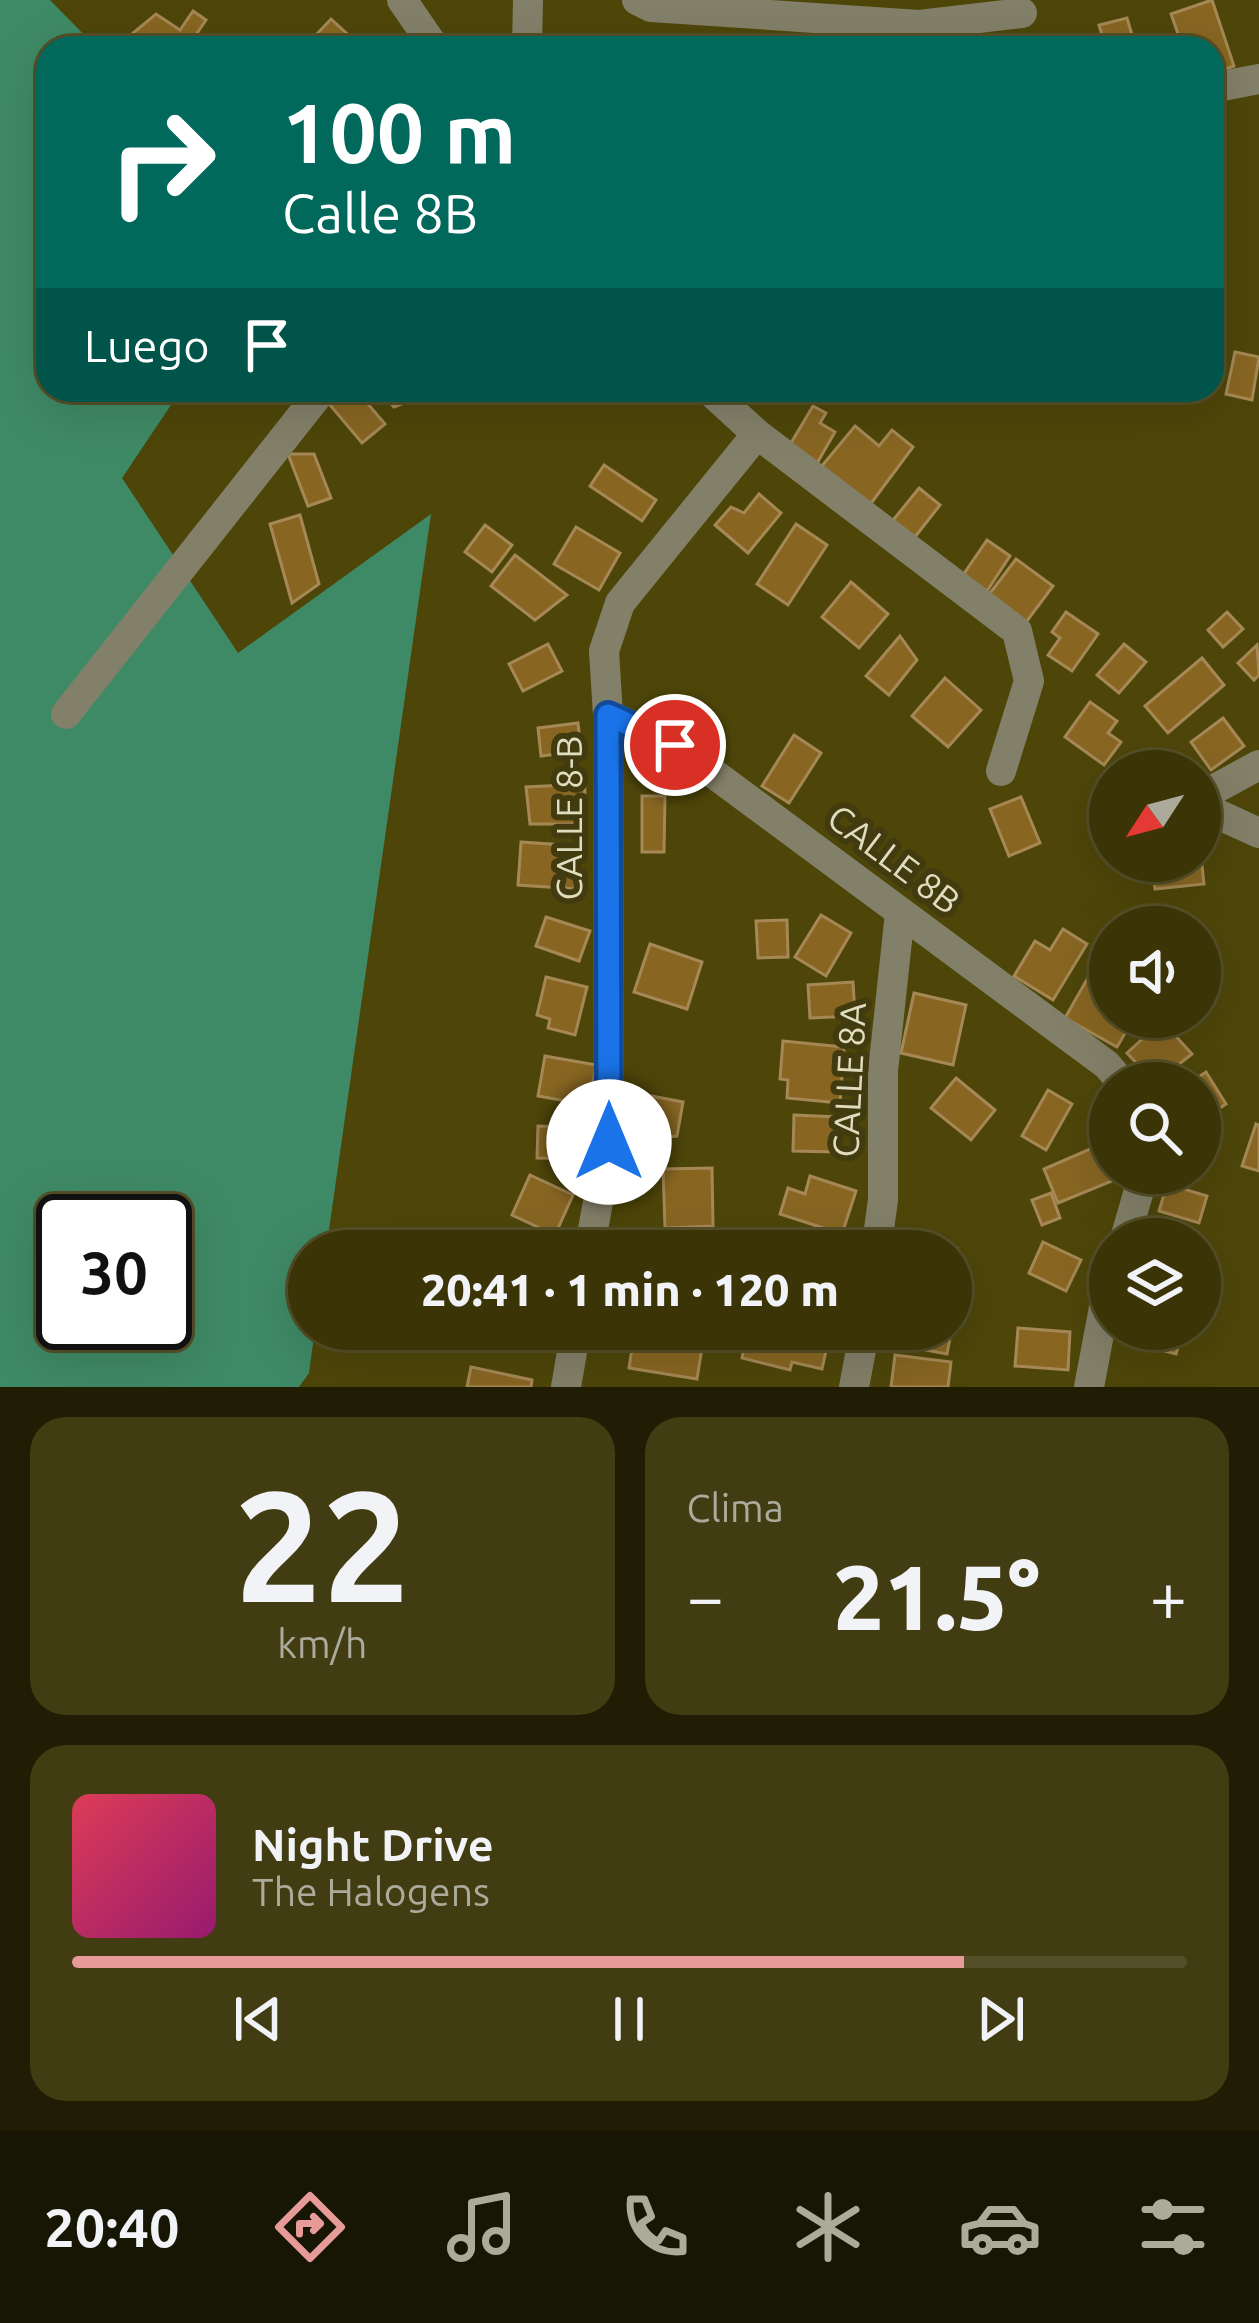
<!DOCTYPE html>
<html lang="es">
<head>
<meta charset="utf-8">
<style>
  body { margin:0; font-family:Ubuntu,sans-serif; background:#413c11; color:#f1f3f6; height:100vh; display:flex; flex-direction:column; font-size:45px; white-space:nowrap }
  * { box-sizing:border-box; margin:0 }
  p { font-size:39px; color:#abaa9b }
  .icon { flex:none; width:66px; height:66px; fill:none; stroke:currentColor; stroke-width:2; stroke-linecap:round; stroke-linejoin:round }
  .map { position:relative; height:1387px; overflow:hidden }
  .side { display:flex; flex-direction:column; gap:30px; padding:30px; background:#201d04; flex:1 }
  .side>* { flex:none }
  .top-card { position:absolute; left:36px; top:36px; width:1188px; height:366px; border-radius:36px; box-shadow:0 12px 48px #0002,0 0 0 3px #544f28; background:#00695c; color:#fff; overflow:hidden }
  .needle { width:78px; rotate:234deg }
  .tools { position:absolute; left:1089px; top:750px; display:grid; gap:24px }
  .tools a { display:grid; place-items:center; width:132px; height:132px; border-radius:50%; background:#3a3407; box-shadow:0 12px 48px #0002,0 0 0 3px #544f28; font-size:60px }
  .speed { position:absolute; left:36px; top:1194px; display:flex; gap:24px; font-size:60px; font-weight:700; text-align:center }
  .speed>* { display:grid; place-content:center; width:156px; height:156px; border-radius:50%; background:#3a3407; box-shadow:0 12px 48px #0002,0 0 0 3px #544f28; line-height:1 }
  .speed .limit { border:6px solid #111; border-radius:18px; background:#fff; color:#111 }
  .pin { position:absolute; display:grid; place-items:center; width:102px; height:102px; color:#fff; margin:-51px; border:6px solid #fff; border-radius:50%; box-shadow:0 3px 12px #0007 }
  .me { position:absolute; width:132px; margin:-66px; rotate:0deg; stroke-linejoin:round; filter:drop-shadow(0 0 9px #0008) }
  .turn { display:flex; align-items:center; gap:42px; height:252px; padding:0 48px; font-size:54px }
  .turn .icon { width:156px; height:156px; stroke-width:2.5 }
  .turn b { display:block; font-size:84px; line-height:102px }
  .then { display:flex; align-items:center; height:114px; padding:0 48px; background:#0003; gap:24px; font-size:45px }
  .big { font-size:90px; font-weight:800; line-height:1.1 }
  .side .card { flex:1; display:flex; flex-direction:column; justify-content:center; gap:18px; min-width:0; padding:0 42px; border-radius:36px; background:#413c11 }
  .side .dial { align-items:center; gap:0 }
  .dial b { font-size:156px; line-height:1 }
  .song { display:flex; align-items:center; gap:36px }
  .cover { width:144px; height:144px; border-radius:18px; background:linear-gradient(135deg,hsl(350 70% 55%),hsl(320 70% 35%)) }
  .played { height:12px; border-radius:6px; background:linear-gradient(90deg,#e69b98 80%,#544f28 80%) }
  .keys { display:flex; justify-content:space-around; direction:ltr }
  .heat { display:flex; justify-content:space-between; align-items:center; font-size:66px; direction:ltr }
  .side .tiles { flex:1; display:grid; gap:30px; grid-template-columns:1fr 1fr }
  .card:last-child { grid-column:span 2 }
  .trip { position:absolute; left:288px; top:1230px; width:684px; height:120px; border-radius:60px; background:#3a3407; box-shadow:0 12px 48px #0002,0 0 0 3px #544f28; font-weight:800; line-height:120px; text-align:center }
  .dock { display:flex; height:192px; justify-content:space-around; align-items:center; background:#171503; color:#abaa9b }
  .dock .icon { width:84px; height:84px }
  .dock .current { color:#e69b98 }
  .dock b { font-size:54px; color:#f1f3f6 }
  .map>svg:first-child { display:block }
</style>
</head>
<body>
<div class="map">
<svg width="1259" height="1387" viewBox="0 0 1259 1387">
  <rect width="100%" height="100%" fill="#4e4609"/>
  <path fill="#3f8a66" fill-rule="evenodd" d="M 0,0 L 50,0 L 97,48 L 48,48 L 48,390 L 181,390 L 122,478 L 238,653 L 431,514 L 326,1251 L 309,1251 L 309,1329 L 315,1329 L 309,1373 L 299,1387 L 0,1387 ZM 63,1221 L 165,1221 L 165,1323 L 63,1323 Z"/>
  <g fill="#862" stroke="#a58855" stroke-width="3">
    <polygon points="1212,0 1234,66 1212,74 1212,48 1183,48 1171,14"/>
    <polygon points="193,11 206,20 187,48 156,48 133,33 156,14 180,30"/>
    <polygon points="1127,18 1136,48 1106,48 1099,25"/>
    <polygon points="331,19 357,43 353,48 327,48 315,36"/>
    <polygon points="1235,352 1259,357 1252,400 1226,394"/>
    <polygon points="349,390 356,390 385,424 362,443 330,405"/>
    <polygon points="378,390 437,390 394,407"/>
    <polygon points="813,406 826,413 820,423 835,432 816,465 788,448"/>
    <polygon points="855,426 879,446 892,430 913,447 869,506 821,467"/>
    <polygon points="288,454 314,454 331,498 308,506"/>
    <polygon points="604,465 656,500 642,521 590,486"/>
    <polygon points="919,488 940,505 911,542 890,524"/>
    <polygon points="759,494 781,513 748,553 715,525 731,507 744,513"/>
    <polygon points="300,515 319,584 292,603 270,524"/>
    <polygon points="796,524 827,545 788,605 757,584"/>
    <polygon points="485,525 512,545 492,572 465,552"/>
    <polygon points="576,527 620,553 599,590 554,564"/>
    <polygon points="987,540 1010,556 987,591 963,575"/>
    <polygon points="515,555 567,595 535,620 491,586"/>
    <polygon points="1016,559 1053,586 1021,629 984,601"/>
    <polygon points="851,582 888,614 859,648 822,617"/>
    <polygon points="1066,612 1098,634 1072,671 1048,655 1060,638 1052,632"/>
    <polygon points="1227,612 1243,629 1223,647 1208,630"/>
    <polygon points="900,636 917,660 889,695 866,676"/>
    <polygon points="548,644 562,671 523,691 509,664"/>
    <polygon points="1124,644 1146,662 1119,693 1097,675"/>
    <polygon points="1257,645 1259,675 1254,680 1238,663"/>
    <polygon points="1202,658 1224,685 1168,733 1145,706"/>
    <polygon points="945,678 981,710 948,747 912,716"/>
    <polygon points="1090,702 1117,721 1108,733 1121,742 1104,765 1065,737"/>
    <polygon points="1223,718 1244,746 1211,770 1191,742"/>
    <polygon points="578,723 581,751 541,756 538,728"/>
    <polygon points="794,735 821,753 789,803 762,786"/>
    <polygon points="585,784 584,824 530,824 526,787"/>
    <polygon points="642,796 665,796 664,852 642,852"/>
    <polygon points="1021,797 1040,843 1009,856 990,809"/>
    <polygon points="521,842 579,846 576,889 518,885"/>
    <polygon points="1200,846 1204,884 1155,889 1152,861 1200,861"/>
    <polygon points="821,915 851,933 826,976 795,957"/>
    <polygon points="546,917 590,931 579,961 536,946"/>
    <polygon points="787,920 788,957 758,958 756,921"/>
    <polygon points="1063,929 1087,944 1053,1000 1014,976 1035,941 1050,950"/>
    <polygon points="650,944 702,962 687,1009 634,992"/>
    <polygon points="1090,974 1110,986 1108,1016 1128,1028 1117,1047 1065,1018"/>
    <polygon points="546,977 587,987 575,1035 548,1028 550,1019 537,1015"/>
    <polygon points="853,982 855,1016 810,1018 808,985"/>
    <polygon points="914,993 966,1005 953,1065 901,1053"/>
    <polygon points="1162,1021 1192,1054 1155,1083 1127,1053"/>
    <polygon points="783,1041 844,1047 840,1103 787,1098 788,1080 780,1079"/>
    <polygon points="545,1056 596,1065 589,1105 538,1096"/>
    <polygon points="1206,1072 1226,1104 1200,1121 1200,1083 1189,1083"/>
    <polygon points="956,1078 995,1110 971,1140 931,1108"/>
    <polygon points="1048,1090 1072,1104 1046,1150 1022,1136"/>
    <polygon points="641,1094 683,1102 677,1136 647,1139"/>
    <polygon points="794,1115 838,1117 837,1152 793,1151"/>
    <polygon points="1256,1124 1259,1125 1259,1171 1242,1166"/>
    <polygon points="538,1126 586,1128 585,1159 537,1158"/>
    <polygon points="1097,1146 1112,1181 1058,1203 1044,1169"/>
    <polygon points="712,1168 713,1226 665,1228 663,1169"/>
    <polygon points="530,1175 573,1195 555,1235 512,1215"/>
    <polygon points="810,1176 856,1191 842,1234 780,1214 788,1188 805,1194"/>
    <polygon points="1167,1184 1207,1196 1199,1223 1159,1211"/>
    <polygon points="1051,1193 1060,1218 1042,1225 1032,1200"/>
    <polygon points="618,1236 688,1239 687,1251 618,1251"/>
    <polygon points="903,1240 957,1248 952,1283 951,1251 901,1251"/>
    <polygon points="775,1242 848,1248 848,1251 775,1251"/>
    <polygon points="1043,1242 1081,1260 1066,1291 1029,1273"/>
    <polygon points="951,1321 953,1322 947,1354 894,1344 897,1329 951,1329"/>
    <polygon points="1018,1328 1070,1332 1068,1370 1015,1366"/>
    <polygon points="506,1329 553,1329 544,1351 504,1334"/>
    <polygon points="635,1329 705,1329 697,1379 629,1368"/>
    <polygon points="748,1329 792,1329 829,1338 822,1369 792,1362 790,1370 742,1358"/>
    <polygon points="1119,1329 1183,1329 1176,1354 1116,1338"/>
    <polygon points="895,1355 951,1362 948,1387 891,1387"/>
    <polygon points="471,1367 532,1380 531,1387 467,1387"/>
  </g>
  <g fill="none" stroke-linecap="round" stroke-linejoin="round">
    <g stroke="#838069" stroke-width="30">
      <polyline points="402,0 435,48"/>
      <polyline points="637,0 651,7 919,25 1022,13"/>
      <polyline points="527,48 528,0"/>
      <polyline points="1212,88 1259,79"/>
      <polyline points="709,390 757,434 1017,631 1029,681 1001,771"/>
      <polyline points="66,714 322,390"/>
      <polyline points="608,715 675,745 1107,1065 1122,1083"/>
      <polyline points="1200,797 1259,765"/>
      <polyline points="1200,806 1259,833"/>
      <polyline points="1125,1239 1144,1173"/>
      <polyline points="589,1251 609,1142 608,715 604,651 620,603 757,434"/>
      <polyline points="876,1251 883,1200 883,1071 900,913"/>
      <polyline points="566,1387 576,1329"/>
      <polyline points="854,1387 865,1329"/>
      <polyline points="1089,1387 1110,1276"/>
    </g>
  </g>
  <g fill="none" stroke-linecap="round" stroke-linejoin="round">
    <g stroke="#114b97" stroke-width="30">
      <polyline id="route" points="609,1142 608,715 675,745"/>
    </g>
    <use href="#route" stroke="#1a73e8" stroke-width="21"/>
  </g>
  <g text-anchor="middle" stroke-width="12" stroke-linejoin="round" paint-order="stroke">
    <g font-size="36" fill="#e0dcbf" stroke="#423b10">
      <text transform="translate(569 818) rotate(-90)" y="13">CALLE 8-B</text>
      <text transform="translate(894 859) rotate(37)" y="13">CALLE 8B</text>
      <text transform="translate(849 1080) rotate(-87)" y="13">CALLE 8A</text>
    </g>
  </g>
</svg>
<div class="tools">
<a><svg class="needle" viewBox="-14 -14 28 28"><path d="M0-13l5 13h-10z" fill="#e53935"/><path d="M0 13l5-13h-10z" fill="#abaa9b"/></svg></a>
<a><svg class="icon" aria-label="sound" viewBox="0 0 24 24"><path d="M4 9h4l5-4v14l-5-4H4zM17 9q2 3 0 6"/></svg></a>
<a><svg class="icon" aria-label="search" viewBox="0 0 24 24"><circle cx="10" cy="10" r="6"/><path d="M15 15l6 6"/></svg></a>
<a><svg class="icon" aria-label="layers" viewBox="0 0 24 24"><path d="M12 4l9 5-9 5-9-5zM3 14l9 5 9-5"/></svg></a>
</div>
<div class="speed"><div class="limit">30</div></div>
<div class="pin" style="left:675px;top:745px;background:#d93025"><svg class="icon" aria-label="arrive" viewBox="0 0 24 24"><path d="M6 21V4h12l-3 4 3 4H6"/></svg></div>
<svg class="me" style="left:609px;top:1142px" viewBox="-20 -20 40 40"><circle r="19" fill="#fff"/><path d="M0-13L10 11 0 6-10 11z" fill="#1a73e8"/></svg>
<div class="trip">20:41 · 1 min · 120 m</div>
<div class="top-card">
<div class="turn"><svg class="icon" aria-label="right" viewBox="0 0 24 24"><path d="M7 20v-9h11M14 6l5 5-5 5"/></svg><div><b>100 m</b>Calle 8B</div></div>
<div class="then">Luego<svg class="icon" aria-label="arrive" viewBox="0 0 24 24"><path d="M6 21V4h12l-3 4 3 4H6"/></svg></div>
</div>
</div>
<section class="side">
<div class="tiles">
<div class="card dial"><b>22</b><p>km/h</p></div>
<div class="card"><p>Clima</p>
<div class="heat"><a>−</a><b class="big">21.5°</b><a>+</a></div>
</div>
<div class="card">
<div class="song"><i class="cover"></i><div><b>Night Drive</b><p>The Halogens</p></div></div>
<div class="played"></div>
<div class="keys"><svg class="icon" aria-label="previous" viewBox="0 0 24 24"><path d="M18 5L8 12l10 7zM5 5v14"/></svg><svg class="icon" aria-label="pause" viewBox="0 0 24 24"><path d="M8 5v14M16 5v14"/></svg><svg class="icon" aria-label="next" viewBox="0 0 24 24"><path d="M6 5l10 7-10 7zM19 5v14"/></svg></div>
</div>
</div>
</section>
<nav class="dock">
<b>20:40</b>
<svg class="icon current" aria-label="directions" viewBox="0 0 24 24"><path d="M12 3l9 9-9 9-9-9zM9 14v-3h6M13 9l2 2-2 2"/></svg>
<svg class="icon" aria-label="music" viewBox="0 0 24 24"><path d="M9 18V5l10-2v13"/><circle cx="6" cy="18" r="3"/><circle cx="16" cy="16" r="3"/></svg>
<svg class="icon" aria-label="phone" viewBox="0 0 24 24"><path d="M5 4h4l2 5-3 2q2 4 5 5l2-3 5 2v4C11 20 4 13 5 4z"/></svg>
<svg class="icon" aria-label="climate" viewBox="0 0 24 24"><path d="M12 3v18M4 7l16 10M4 17L20 7"/></svg>
<svg class="icon" aria-label="car" viewBox="0 0 24 24"><path d="M5 17H2v-5l4-1 3-4h7l3 4 3 1v5h-3M9 17h6M6 11h13"/><circle cx="7" cy="17" r="2"/><circle cx="17" cy="17" r="2"/></svg>
<svg class="icon" aria-label="filters" viewBox="0 0 24 24"><path d="M4 7h16M4 17h16"/><circle cx="9" cy="7" r="2"/><circle cx="15" cy="17" r="2"/></svg>
</nav>
</body>
</html>
